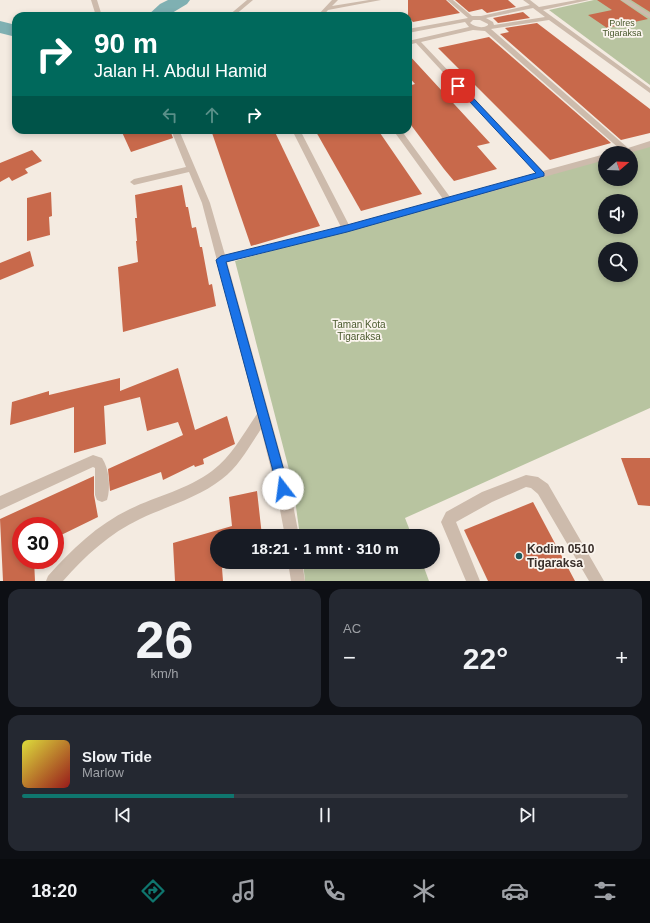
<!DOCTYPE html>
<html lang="id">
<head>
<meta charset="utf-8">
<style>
  body { margin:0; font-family:Arial,sans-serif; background:#242831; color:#f1f3f6; height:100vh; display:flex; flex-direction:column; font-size:15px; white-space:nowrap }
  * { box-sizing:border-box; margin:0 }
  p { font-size:13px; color:#9ea1a6 }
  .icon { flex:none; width:22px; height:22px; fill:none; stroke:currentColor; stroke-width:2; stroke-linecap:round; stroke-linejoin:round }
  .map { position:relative; height:581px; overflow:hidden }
  .drawer { display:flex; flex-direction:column; gap:8px; padding:8px; background:#0d0f14; flex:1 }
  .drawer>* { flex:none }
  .top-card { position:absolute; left:12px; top:12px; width:400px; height:122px; border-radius:12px; box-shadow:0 2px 6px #0003; background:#00695c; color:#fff; overflow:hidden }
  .needle { width:26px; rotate:71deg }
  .tools { position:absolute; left:598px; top:146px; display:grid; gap:8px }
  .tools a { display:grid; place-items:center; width:40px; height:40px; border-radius:50%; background:#171b24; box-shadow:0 2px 6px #0003; font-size:20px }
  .speed { position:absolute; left:12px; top:517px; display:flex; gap:8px; font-size:20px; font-weight:700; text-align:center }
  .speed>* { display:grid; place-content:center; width:52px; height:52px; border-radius:50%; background:#171b24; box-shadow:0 2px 6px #0003; line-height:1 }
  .speed .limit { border:6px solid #d22; background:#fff; color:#111 }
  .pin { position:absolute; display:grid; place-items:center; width:34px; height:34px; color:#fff; margin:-17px; border-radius:8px; box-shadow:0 2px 6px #0006 }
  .me { position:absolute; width:44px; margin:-22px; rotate:345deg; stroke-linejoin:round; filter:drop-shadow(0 0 3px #0008) }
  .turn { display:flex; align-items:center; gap:14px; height:84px; padding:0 16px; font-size:18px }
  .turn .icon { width:52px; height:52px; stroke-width:2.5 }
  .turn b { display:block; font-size:28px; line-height:34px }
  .lanes { display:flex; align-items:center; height:38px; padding:0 16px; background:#0003; justify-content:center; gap:20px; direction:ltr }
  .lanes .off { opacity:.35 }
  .big { font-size:30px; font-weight:700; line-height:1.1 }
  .drawer .widget { flex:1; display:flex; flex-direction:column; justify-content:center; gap:6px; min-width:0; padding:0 14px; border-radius:12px; background:#242831 }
  .drawer .dial { align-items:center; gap:0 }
  .dial b { font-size:52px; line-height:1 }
  .song { display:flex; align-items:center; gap:12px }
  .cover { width:48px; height:48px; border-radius:6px; background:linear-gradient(135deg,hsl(60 70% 55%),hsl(0 70% 35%)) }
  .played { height:4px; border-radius:2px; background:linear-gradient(90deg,#0f766e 35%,#363941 35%) }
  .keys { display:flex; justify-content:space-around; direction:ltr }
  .heat { display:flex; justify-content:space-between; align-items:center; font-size:22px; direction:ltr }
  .drawer .tiles { flex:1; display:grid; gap:8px; grid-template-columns:1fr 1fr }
  .widget:last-child { grid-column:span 2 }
  .trip { position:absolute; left:210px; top:529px; width:230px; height:40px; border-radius:20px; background:#171b24; box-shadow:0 2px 6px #0003; font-weight:700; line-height:40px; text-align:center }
  .menu { display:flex; height:64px; justify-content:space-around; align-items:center; background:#090b0e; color:#9ea1a6 }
  .menu .icon { width:28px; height:28px }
  .menu .selected { color:#0f766e }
  .menu b { font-size:18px; color:#f1f3f6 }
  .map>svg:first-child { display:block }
</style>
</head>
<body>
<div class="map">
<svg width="650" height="581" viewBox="0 0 650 581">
  <rect width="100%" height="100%" fill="#f4ebe1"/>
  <g fill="#b8c4a0" fill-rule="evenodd">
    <polygon points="594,0 650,0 650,85 549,10"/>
    <path d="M 650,144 L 650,408 L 405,518 L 412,536 L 300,536 L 293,485 L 235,261 L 605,157 L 605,179 L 631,179 L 631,153 L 619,153 ZM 605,201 L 631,201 L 631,227 L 605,227 ZM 605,249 L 631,249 L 631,275 L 605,275 Z"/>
    <polygon points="303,562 422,562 429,581 305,581"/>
  </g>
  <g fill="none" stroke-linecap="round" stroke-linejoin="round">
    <g fill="#7fb0b2" fill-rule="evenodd">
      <polygon points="168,0 190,0 187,4 167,16 147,16 160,4"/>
      <polygon points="0,21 16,25 16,37 0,33"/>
    </g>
  </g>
  <g fill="#c8694b">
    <polygon points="408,0 446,0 460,13 413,22 408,17"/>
    <polygon points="455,0 508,0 516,7 487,13 482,9 469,12"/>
    <polygon points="597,0 620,0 648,19 607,28 588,15 612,10"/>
    <polygon points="631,0 650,0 650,12"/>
    <polygon points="523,12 530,18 498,23 493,18"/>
    <polygon points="537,23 650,109 650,133 621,140 500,34 509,32 505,28"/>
    <polygon points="489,37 611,143 550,160 438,48"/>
    <polygon points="408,54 490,143 477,146 497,169 454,181 444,169 408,121 408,86 415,84 408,76"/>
    <polygon points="121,130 170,130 173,138 131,152"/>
    <polygon points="211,130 274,130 320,226 251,246"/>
    <polygon points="315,130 378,130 422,194 361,211"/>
    <polygon points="32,150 42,161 25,169 28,173 12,181 9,177 0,182 0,163"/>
    <polygon points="182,185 186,207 188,207 192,228 196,227 200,247 202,247 209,285 212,284 216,306 123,332 118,267 138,262 136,241 137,241 135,218 137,218 135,195"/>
    <polygon points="51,192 52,216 49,217 50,235 27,241 27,198"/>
    <polygon points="30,251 34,266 0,280 0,263"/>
    <polygon points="178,368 195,430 227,416 235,444 203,459 204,464 195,467 194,465 163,480 161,472 110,491 108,469 183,435 178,422 147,431 140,397 104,406 106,444 74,453 74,407 10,425 12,402 49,391 49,395 120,378 120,391"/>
    <polygon points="621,458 650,458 650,506 638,505"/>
    <polygon points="94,476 94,495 98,517 55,538 55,526 21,526 21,560 34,560 35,581 3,581 0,519"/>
    <polygon points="257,491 262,536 217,536 217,562 245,562 222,568 223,581 175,581 173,543 232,526 229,497"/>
    <polygon points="533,502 575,581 488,581 464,530"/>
  </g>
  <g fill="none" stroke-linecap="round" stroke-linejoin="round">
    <g fill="#cdbbac" fill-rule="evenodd">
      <polygon points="91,0 97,0 102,16 96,16"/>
      <polygon points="247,0 253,0 234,16 228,16"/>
      <polygon points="332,0 338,0 332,6 369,0 381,0 328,10 323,16 317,16"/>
      <path d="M 447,0 L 453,0 L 472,16 L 481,16 L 530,5 L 523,0 L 530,0 L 539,7 L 577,0 L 589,0 L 543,10 L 650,88 L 650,93 L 549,20 L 491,29 L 628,148 L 650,141 L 650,147 L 629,153 L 615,153 L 621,150 L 485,31 L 473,30 L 421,42 L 543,171 L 605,154 L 605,160 L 347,232 L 227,262 L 290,489 L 299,536 L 285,536 L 276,489 L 261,429 C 249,447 239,466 222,479 C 198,498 167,506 140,519 C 110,533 85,556 63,581 L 46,581 L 48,576 C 72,549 97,525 130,509 C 157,496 188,489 212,471 C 232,456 243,434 257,414 L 202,203 L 189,172 L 134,185 L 130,182 L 134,179 L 186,167 L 171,130 L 179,130 L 210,203 L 225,255 L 341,227 L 292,130 L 300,130 L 349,225 L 443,199 L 393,130 L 401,130 L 450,197 L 536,173 L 416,43 L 408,45 L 408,41 L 469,27 L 465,22 L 408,33 L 408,29 L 468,18 ZM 533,8 L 545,17 L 494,25 L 493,22 L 486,18 ZM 473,20 L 480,20 L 488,24 L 488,25 C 483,29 475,27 470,23 Z"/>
      <polygon points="621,0 628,0 650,14 650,18"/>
      <path d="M 93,455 L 102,458 C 109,468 111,488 107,500 L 102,502 L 97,500 L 95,495 L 95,468 L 93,467 L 0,510 L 0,496 Z"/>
      <polygon points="526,475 538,477 548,484 604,581 589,581 538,494 531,488 526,487 492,502 456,522 480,581 466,581 441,522 446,512 482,492"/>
      <polygon points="288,562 302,562 305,581 291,581"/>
    </g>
  </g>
  <polygon fill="#1a73e8" stroke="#114b97" points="456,84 460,84 544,173 544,176 347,232 226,262 289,489 287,493 283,495 279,493 216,260 221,256 347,225 536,173 456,87"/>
  <circle fill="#1f5a5e" stroke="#fbf5ee" stroke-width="1.5" cx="519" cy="556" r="4"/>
  <g text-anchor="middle" stroke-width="3.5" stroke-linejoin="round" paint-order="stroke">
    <g font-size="9" fill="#4a5a2e" stroke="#fbf5ee">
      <text x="622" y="26">Polres<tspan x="622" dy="10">Tigaraksa</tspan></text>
    </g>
    <g font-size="10" fill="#4a5a2e" stroke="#fbf5ee">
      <text x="359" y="328">Taman Kota<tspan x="359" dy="12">Tigaraksa</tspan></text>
    </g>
    <g font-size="12" font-weight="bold" fill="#3b302b" stroke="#fbf5ee" text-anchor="start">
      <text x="527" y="553">Kodim 0510<tspan x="527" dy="14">Tigaraksa</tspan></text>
    </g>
  </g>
</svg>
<div class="tools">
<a><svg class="needle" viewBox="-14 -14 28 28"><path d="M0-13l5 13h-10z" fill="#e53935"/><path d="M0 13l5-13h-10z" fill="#9ea1a6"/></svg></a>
<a><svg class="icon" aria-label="sound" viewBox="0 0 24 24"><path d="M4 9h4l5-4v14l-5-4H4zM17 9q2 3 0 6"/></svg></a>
<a><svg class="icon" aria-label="search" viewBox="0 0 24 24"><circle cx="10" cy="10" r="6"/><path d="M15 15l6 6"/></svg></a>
</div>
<div class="speed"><div class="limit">30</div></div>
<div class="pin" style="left:458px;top:86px;background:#d93025"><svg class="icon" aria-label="arrive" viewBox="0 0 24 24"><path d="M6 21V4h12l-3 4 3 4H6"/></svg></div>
<svg class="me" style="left:283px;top:489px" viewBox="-20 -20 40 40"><circle r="19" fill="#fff"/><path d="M0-13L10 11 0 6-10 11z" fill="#1a73e8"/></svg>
<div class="trip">18:21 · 1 mnt · 310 m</div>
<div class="top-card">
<div class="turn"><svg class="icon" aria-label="right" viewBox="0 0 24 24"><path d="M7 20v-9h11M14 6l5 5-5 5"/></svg><div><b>90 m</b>Jalan H. Abdul Hamid</div></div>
<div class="lanes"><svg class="icon off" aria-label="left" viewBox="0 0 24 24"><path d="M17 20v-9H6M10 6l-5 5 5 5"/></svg><svg class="icon off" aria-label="ahead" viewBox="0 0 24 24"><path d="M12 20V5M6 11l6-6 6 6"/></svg><svg class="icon" aria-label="right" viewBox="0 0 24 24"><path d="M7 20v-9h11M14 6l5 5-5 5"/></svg></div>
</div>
</div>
<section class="drawer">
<div class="tiles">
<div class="widget dial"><b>26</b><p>km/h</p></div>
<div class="widget"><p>AC</p>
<div class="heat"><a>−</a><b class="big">22°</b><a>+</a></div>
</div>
<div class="widget">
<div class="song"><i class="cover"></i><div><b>Slow Tide</b><p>Marlow</p></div></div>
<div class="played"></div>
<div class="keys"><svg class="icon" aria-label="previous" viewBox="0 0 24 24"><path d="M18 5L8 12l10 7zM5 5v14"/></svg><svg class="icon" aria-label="pause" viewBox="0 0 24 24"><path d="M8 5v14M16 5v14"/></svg><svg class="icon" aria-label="next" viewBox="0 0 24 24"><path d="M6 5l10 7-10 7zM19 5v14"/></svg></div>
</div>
</div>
</section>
<nav class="menu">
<b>18:20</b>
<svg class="icon selected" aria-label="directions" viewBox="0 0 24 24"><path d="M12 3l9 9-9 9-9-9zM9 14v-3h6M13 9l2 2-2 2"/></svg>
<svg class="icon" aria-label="music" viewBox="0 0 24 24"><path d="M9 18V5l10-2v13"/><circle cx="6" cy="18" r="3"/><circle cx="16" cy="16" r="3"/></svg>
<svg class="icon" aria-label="phone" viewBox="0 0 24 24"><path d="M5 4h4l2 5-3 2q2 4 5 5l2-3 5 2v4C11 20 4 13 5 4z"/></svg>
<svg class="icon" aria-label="climate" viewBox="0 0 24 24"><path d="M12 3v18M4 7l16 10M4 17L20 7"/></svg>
<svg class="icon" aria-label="car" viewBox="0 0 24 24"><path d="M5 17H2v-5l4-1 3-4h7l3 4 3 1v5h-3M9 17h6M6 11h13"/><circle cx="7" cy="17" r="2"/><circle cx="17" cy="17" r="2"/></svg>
<svg class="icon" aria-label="filters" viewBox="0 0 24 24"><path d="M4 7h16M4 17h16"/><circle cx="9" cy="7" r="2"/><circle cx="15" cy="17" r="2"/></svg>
</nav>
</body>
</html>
